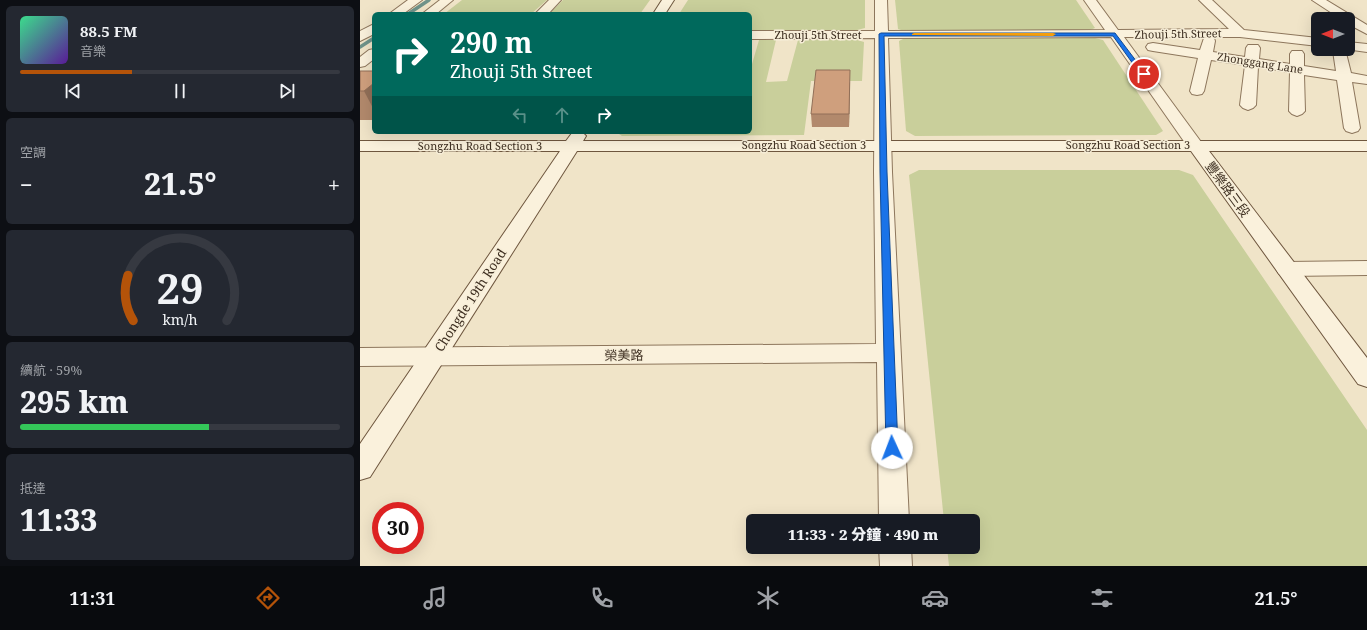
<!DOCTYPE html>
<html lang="zh-TW">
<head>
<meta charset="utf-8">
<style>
  body { margin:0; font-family:"Noto Serif","Noto Sans TC",serif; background:#242831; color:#f1f3f6; height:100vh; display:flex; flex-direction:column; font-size:15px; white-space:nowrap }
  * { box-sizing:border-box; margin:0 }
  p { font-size:13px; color:#9ea1a6 }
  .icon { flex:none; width:22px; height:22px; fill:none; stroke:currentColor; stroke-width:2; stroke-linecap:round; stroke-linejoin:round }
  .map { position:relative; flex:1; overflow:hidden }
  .panel { display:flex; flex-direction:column; gap:6px; padding:6px; background:#0d0f14; width:360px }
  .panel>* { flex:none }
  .guide { position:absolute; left:12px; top:12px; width:380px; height:122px; border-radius:6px; box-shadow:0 4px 16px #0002; background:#00695c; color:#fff; overflow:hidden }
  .needle { width:26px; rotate:270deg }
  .tools { position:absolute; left:951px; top:12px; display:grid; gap:8px }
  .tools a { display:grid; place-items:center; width:44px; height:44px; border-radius:6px; background:#171b24; box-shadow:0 4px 16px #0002; font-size:20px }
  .speed { position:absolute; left:12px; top:502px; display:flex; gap:8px; font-size:20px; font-weight:700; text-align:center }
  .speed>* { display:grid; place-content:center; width:52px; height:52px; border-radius:50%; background:#171b24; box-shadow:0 4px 16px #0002; line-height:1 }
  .speed .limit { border:6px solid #d22; background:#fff; color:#111 }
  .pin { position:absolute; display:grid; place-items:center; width:34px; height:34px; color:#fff; margin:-17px; border:2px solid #fff; border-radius:50%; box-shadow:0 1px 4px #0007 }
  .me { position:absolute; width:44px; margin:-22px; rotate:358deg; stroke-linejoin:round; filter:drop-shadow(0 0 3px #0008) }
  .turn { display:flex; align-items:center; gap:14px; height:84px; padding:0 12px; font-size:18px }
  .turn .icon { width:52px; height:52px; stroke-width:2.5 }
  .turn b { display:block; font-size:28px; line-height:34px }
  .lanes { display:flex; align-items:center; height:38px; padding:0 12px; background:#0003; justify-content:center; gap:20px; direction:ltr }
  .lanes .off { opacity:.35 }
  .big { font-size:30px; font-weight:800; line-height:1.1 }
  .panel .tile { flex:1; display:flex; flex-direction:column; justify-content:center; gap:6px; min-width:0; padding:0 14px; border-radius:6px; background:#242831 }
  .panel .dial { align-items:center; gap:0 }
  .dial svg { height:104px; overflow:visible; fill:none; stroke:#363941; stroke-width:7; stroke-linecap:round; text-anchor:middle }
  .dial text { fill:#f1f3f6; stroke:none }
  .song { display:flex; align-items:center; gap:12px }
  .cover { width:48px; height:48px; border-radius:6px; background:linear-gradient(135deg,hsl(150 70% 55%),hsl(270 70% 35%)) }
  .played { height:4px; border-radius:2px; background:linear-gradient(90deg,#b45309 35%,#363941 35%) }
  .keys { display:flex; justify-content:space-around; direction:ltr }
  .heat { display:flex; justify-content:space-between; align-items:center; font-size:22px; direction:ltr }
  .charge { height:6px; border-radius:3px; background:linear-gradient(90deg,#34c759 59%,#363941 0) }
  .trip { position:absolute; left:386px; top:514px; width:234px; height:40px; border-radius:6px; background:#171b24; box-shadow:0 4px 16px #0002; font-weight:800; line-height:40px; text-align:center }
  .tabs { display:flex; height:64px; justify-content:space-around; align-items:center; background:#090b0e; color:#9ea1a6 }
  .tabs .icon { width:28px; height:28px }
  .tabs .current { color:#b45309 }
  .tabs b { font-size:18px; color:#f1f3f6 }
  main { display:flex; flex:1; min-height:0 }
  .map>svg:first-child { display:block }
</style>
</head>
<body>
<main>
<section class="panel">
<div class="tile">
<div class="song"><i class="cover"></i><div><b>88.5 FM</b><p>音樂</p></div></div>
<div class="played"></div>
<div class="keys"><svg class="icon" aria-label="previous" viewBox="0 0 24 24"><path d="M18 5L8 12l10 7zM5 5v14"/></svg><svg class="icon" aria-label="pause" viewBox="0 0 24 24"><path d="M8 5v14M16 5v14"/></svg><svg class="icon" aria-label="next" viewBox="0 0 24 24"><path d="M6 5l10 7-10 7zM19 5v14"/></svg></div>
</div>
<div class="tile"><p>空調</p>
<div class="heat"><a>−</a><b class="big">21.5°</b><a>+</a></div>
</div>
<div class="tile dial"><svg viewBox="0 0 100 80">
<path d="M14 69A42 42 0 1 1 86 69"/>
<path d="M14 69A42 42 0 0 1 10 34" stroke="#b45309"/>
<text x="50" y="56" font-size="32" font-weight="700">29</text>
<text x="50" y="72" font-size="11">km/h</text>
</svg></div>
<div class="tile"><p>續航 · 59%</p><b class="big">295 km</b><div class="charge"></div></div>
<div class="tile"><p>抵達</p><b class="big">11:33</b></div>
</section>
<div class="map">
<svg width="1007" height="566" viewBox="0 0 1007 566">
  <rect width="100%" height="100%" fill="#f0e4c8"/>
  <g fill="#c9cf9b">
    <polygon points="102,0 187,0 171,14 84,14"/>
    <polygon points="203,0 290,0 280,14 189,14"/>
    <polygon points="328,0 505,0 505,28 497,30 390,30 390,14 319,14"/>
    <polygon points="535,0 716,0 735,28 730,30 544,31 538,29"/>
    <polygon points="545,38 735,38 743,40 803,131 796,135 555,136 546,131 539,41"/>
    <polygon points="399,40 416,40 406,82 427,81 438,40 497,40 504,42 502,81 451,81 444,135 262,136 256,132 390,132 390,71"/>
    <polygon points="559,170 819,170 833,175 1007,430 1007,566 589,566 587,547 613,547 613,521 584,521 549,175"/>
  </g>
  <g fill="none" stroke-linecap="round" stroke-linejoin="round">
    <g stroke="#6f938a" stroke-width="3.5">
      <polyline points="48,14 69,0"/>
      <polyline points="0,47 14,38"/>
    </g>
    <g stroke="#8d765c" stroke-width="2">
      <g id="street">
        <polygon points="48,0 62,0 43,14 29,14"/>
        <polygon points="80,0 93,0 76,14 62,14"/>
        <polygon points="189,0 201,0 188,14 175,14"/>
        <polygon points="515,0 527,0 528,31 745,30 724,0 736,0 758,30 869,29 839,0 852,0 884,30 958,38 958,46 880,37 764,37 844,146 842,150 836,151 830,150 751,37 528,38 532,172 549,521 519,521 517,362 0,366 0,348 516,344 514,172 515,38 390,39 390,31 515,31"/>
        <polygon points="952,0 966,0 1007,25 1007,34 988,24 988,19 981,19"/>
        <polygon points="14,24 14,34 0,41 0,31"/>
        <polygon points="849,37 854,38 855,41 853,52 885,57 886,48 888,45 898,45 900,48 899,59 930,64 930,54 932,51 942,51 944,54 944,66 976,71 973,51 975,49 988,49 988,42 1007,44 1007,52 985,49 991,73 1007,76 1007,84 992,82 1000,128 998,131 992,133 986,131 984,128 977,80 944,75 945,111 942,114 937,116 932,114 929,111 930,72 898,67 896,105 893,108 888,110 883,108 880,105 885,65 851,60 844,91 842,94 837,95 832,94 830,91 838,58 793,51 788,50 786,47 788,44 793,43 840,50 844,38"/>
        <polygon points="14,49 14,59 5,66 0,67 0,57 9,50"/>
        <polygon points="1007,261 1007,275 927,276 919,274 916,269 919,264 927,262"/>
        <polygon points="519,547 551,547 552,566 520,566"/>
      </g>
    </g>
    <g stroke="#6f573f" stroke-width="2">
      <g id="secondary">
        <polygon points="302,0 314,0 305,14 293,14"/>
        <polygon points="222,132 226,136 223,141 1007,141 1007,151 849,151 1007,358 1007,387 998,384 831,151 217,151 10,477 0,480 0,444 200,151 0,151 0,141 206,141 212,133"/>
      </g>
    </g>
    <use href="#street" fill="#faf1dc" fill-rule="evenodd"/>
    <use href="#secondary" fill="#faf1dc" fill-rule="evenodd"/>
  </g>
  <g fill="#b2896c">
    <rect x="0" y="71" width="14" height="49"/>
    <polygon points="490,82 489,127 452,127 451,114"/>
  </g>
  <g fill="#916f58">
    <polygon points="490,70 490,82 489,127 489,114"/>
    <polygon points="14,83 14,110 4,91"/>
  </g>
  <g fill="#cf9f7d" stroke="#916f58">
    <polygon points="456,70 490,70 489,114 451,114"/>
    <polygon points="0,71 14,71 14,83 4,91 0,91"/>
  </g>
  <polygon fill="#1a73e8" stroke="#114b97" points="521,33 755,33 786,74 781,75 753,36 524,36 527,172 538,448 536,451 532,453 528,451 526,448 520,172 519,34"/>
  <polygon fill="#f59e0b" points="554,33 693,33 696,34 693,36 552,35 552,34"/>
  <g text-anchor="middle" stroke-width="3" stroke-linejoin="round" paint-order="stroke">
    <g font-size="11" fill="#3d2e20" stroke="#f7eed8">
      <text transform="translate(818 34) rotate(-1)" y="4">Zhouji 5th Street</text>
      <text x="458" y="39">Zhouji 5th Street</text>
      <text transform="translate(900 63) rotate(9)" y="4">Zhonggang Lane</text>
      <text x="444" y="149">Songzhu Road Section 3</text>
      <text x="768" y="149">Songzhu Road Section 3</text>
      <text x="120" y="150">Songzhu Road Section 3</text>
    </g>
    <g font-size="13" fill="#3d2e20" stroke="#f7eed8">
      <text transform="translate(868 189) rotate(54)" y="5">豐樂路三段</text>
      <text transform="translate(110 300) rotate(-57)" y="5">Chongde 19th Road</text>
      <text transform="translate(264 355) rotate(-1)" y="5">榮美路</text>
    </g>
  </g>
</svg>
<div class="tools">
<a><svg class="needle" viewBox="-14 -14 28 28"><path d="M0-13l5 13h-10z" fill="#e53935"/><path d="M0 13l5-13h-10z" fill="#9ea1a6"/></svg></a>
</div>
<div class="speed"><div class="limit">30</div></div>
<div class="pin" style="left:784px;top:74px;background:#d93025"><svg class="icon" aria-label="arrive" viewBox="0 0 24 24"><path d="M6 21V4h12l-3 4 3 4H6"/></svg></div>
<svg class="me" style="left:532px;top:448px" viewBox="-20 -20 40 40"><circle r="19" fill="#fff"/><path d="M0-13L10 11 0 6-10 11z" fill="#1a73e8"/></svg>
<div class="trip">11:33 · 2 分鐘 · 490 m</div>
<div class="guide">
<div class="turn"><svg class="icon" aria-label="right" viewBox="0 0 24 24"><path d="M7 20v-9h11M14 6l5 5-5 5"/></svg><div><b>290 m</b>Zhouji 5th Street</div></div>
<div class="lanes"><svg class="icon off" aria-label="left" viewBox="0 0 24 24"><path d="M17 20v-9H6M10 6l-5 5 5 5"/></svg><svg class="icon off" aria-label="ahead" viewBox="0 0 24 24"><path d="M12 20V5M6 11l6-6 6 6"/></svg><svg class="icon" aria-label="right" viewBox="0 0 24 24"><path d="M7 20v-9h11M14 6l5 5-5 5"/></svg></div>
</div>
</div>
</main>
<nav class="tabs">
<b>11:31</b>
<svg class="icon current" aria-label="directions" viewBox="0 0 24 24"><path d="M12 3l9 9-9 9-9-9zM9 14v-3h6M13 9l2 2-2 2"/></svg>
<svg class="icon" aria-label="music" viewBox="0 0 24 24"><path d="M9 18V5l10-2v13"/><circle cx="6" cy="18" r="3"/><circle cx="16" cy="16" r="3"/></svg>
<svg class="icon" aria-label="phone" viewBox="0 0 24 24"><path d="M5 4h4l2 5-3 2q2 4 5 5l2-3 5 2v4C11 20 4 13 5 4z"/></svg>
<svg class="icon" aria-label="climate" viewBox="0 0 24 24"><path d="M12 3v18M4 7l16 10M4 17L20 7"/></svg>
<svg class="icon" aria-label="car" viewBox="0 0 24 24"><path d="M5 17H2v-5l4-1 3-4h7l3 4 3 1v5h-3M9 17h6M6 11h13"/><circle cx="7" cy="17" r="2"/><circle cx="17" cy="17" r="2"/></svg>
<svg class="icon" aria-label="filters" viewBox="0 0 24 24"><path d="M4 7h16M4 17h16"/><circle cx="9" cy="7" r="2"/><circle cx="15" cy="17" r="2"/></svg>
<b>21.5°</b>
</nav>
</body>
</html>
